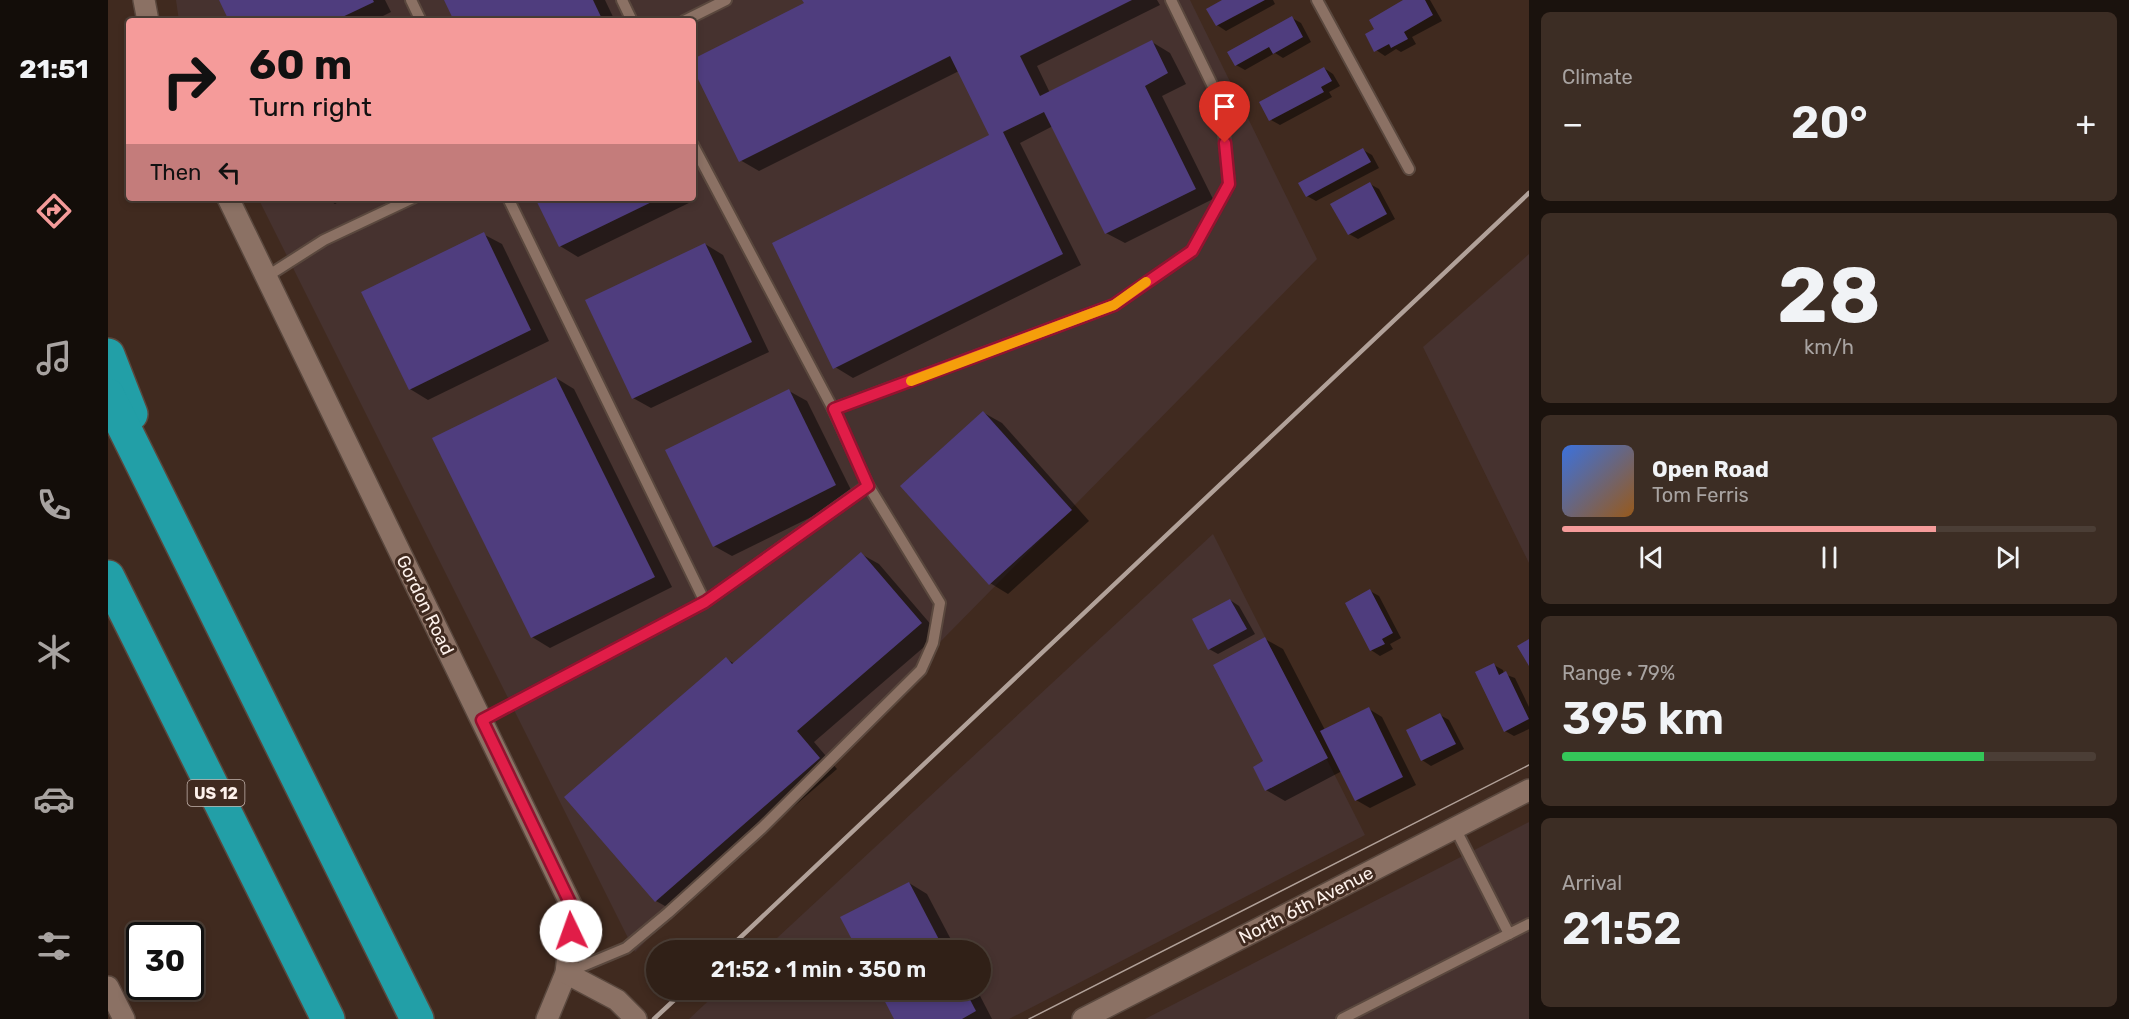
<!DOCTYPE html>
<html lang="en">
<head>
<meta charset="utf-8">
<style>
  body { margin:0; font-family:Rubik,sans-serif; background:#3c2d24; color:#f1f3f6; height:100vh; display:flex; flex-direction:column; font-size:22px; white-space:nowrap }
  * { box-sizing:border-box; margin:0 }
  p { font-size:20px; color:#a8a3a1 }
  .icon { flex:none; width:33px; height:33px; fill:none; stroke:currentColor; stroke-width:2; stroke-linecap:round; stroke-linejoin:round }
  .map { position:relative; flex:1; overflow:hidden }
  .details { display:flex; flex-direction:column; gap:12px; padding:12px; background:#1a120d; width:600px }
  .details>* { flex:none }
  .banner { position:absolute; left:18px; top:18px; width:570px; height:183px; border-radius:6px; box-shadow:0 3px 9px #0003,0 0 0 2px #4b3e36; background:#f59b9a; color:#111; overflow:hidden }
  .speed { position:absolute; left:18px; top:922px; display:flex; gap:12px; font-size:30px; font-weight:700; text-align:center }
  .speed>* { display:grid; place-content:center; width:78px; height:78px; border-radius:50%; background:#302017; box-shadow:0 3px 9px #0003,0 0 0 2px #4b3e36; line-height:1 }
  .speed .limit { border:3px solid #111; border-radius:9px; background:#fff; color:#111 }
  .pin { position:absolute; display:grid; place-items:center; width:51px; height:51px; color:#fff; margin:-62px -26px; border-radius:50% 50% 50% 0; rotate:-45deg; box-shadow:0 0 6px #0007 }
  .pin .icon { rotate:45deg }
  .me { position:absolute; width:66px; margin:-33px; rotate:357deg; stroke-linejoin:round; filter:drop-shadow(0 0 4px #0008) }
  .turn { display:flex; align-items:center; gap:21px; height:126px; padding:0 24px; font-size:27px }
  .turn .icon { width:78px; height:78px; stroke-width:2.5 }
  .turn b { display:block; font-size:42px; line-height:51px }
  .then { display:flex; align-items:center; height:57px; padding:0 24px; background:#0003; gap:12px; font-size:22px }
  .big { font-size:45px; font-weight:600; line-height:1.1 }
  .details .widget { flex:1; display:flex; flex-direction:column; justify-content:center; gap:9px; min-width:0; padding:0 21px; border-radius:9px; background:#3c2d24 }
  .details .dial { align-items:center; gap:0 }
  .dial b { font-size:78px; line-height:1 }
  .song { display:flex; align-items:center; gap:18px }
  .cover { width:72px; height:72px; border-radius:9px; background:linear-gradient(135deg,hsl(220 70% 55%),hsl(30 70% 35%)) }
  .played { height:6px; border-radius:3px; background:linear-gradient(90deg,#f59b9a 70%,#4b3e36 70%) }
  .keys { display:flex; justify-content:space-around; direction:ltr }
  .heat { display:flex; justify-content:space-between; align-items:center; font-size:33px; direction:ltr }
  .charge { height:9px; border-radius:4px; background:linear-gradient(90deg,#34c759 79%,#4b3e36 0) }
  .trip { position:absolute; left:538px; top:940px; width:345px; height:60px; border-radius:30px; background:#302017; box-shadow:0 3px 9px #0003,0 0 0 2px #4b3e36; font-weight:600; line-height:60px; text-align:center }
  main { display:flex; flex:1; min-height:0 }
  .tab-bar { display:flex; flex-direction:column; width:108px; justify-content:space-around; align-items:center; background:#130d09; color:#a8a3a1 }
  .tab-bar .icon { width:42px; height:42px }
  .tab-bar .on { color:#f59b9a }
  .tab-bar b { font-size:27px; color:#f1f3f6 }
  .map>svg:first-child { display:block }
</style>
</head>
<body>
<main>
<nav class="tab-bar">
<b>21:51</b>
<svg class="icon on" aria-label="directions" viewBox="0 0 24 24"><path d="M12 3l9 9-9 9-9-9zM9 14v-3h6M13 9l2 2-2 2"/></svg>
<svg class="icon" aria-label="music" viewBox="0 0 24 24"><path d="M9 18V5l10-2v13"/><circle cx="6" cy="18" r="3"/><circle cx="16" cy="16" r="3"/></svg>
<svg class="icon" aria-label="phone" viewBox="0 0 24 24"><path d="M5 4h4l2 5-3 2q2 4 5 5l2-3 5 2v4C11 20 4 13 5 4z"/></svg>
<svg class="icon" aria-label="climate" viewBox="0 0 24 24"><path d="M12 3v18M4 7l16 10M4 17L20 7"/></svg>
<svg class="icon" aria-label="car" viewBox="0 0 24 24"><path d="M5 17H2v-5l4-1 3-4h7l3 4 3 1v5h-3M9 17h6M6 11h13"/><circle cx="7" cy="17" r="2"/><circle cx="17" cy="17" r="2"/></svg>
<svg class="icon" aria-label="filters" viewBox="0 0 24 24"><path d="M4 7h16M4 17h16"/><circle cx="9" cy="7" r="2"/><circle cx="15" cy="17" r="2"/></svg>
</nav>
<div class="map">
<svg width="1421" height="1019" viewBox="0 0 1421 1019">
  <rect width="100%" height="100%" fill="#402a1f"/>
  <g fill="#46322f">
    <polygon points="68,0 1082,0 1209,259 527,952 150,198 585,198 585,21 71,21"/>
    <polygon points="1421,254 1421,563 1315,347"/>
    <polygon points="1105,534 1257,835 901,1019 581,1019 612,990 873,990 873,951 655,951"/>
    <polygon points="1421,822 1421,1019 1037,1019"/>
  </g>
  <g fill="#0007">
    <polygon points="113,0 277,0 283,12 265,21 123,21"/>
    <polygon points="337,0 497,0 507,21 348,21"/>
    <polygon points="696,0 1049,0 1052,5 929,66 942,93 1044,42 1062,53 1078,84 1054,96 1105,199 1017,243 998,233 945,126 912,143 973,265 745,378 727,367 883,136 851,71 651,171 632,160 585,66 585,60 698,4"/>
    <polygon points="1117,0 1165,0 1167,4 1118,31 1109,25 1100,9"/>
    <polygon points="1299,0 1322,0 1334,21 1304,37 1308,44 1293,52 1288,49 1277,56 1268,50 1268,29"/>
    <polygon points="1184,18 1193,23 1203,42 1175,58 1167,53 1137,70 1128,65"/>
    <polygon points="1216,68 1225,74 1232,86 1221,92 1224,97 1172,125 1163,120"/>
    <polygon points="1255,150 1264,155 1271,168 1208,201 1199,196"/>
    <polygon points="1262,184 1271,189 1287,219 1250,239 1241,234"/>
    <polygon points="585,195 587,200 470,257 452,246 429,198 585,198"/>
    <polygon points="218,198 238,198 227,204"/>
    <polygon points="375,234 394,244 441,341 320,400 302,389"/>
    <polygon points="597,244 615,255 661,352 543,408 525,398"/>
    <polygon points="448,378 466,389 564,587 442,648 424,637"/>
    <polygon points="681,391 699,401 746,496 624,556 606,546"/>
    <polygon points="876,413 894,423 981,521 900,594 882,583"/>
    <polygon points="753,554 771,564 831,634 706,742 729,769 566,911 548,901 618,659 627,664"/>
    <polygon points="1262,591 1271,596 1293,638 1282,644 1285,649 1272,656 1263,650"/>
    <polygon points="1122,600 1131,606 1147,634 1110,654 1101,649"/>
    <polygon points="1157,639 1175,649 1217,730 1261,709 1274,717 1308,785 1262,808 1248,800 1234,771 1177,801 1158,790 1147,767 1157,762"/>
    <polygon points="1386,665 1395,670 1396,674 1407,678 1421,707 1421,729 1406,736 1397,731"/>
    <polygon points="1332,715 1341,720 1356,749 1323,766 1314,760"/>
    <polygon points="801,883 819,894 849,951 752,951"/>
    <polygon points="772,990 869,990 884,1019 787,1019"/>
  </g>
  <g fill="#4f3d7e">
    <polygon points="111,0 265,0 266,2 226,21 121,21"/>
    <polygon points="336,0 485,0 495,21 346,21"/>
    <polygon points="694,0 1024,0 912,56 932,96 1044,40 1060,73 1037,86 1088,189 997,234 936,112 895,132 955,254 725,369 664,243 881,135 842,56 631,162 585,69 585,59 696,3"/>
    <polygon points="1114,0 1157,0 1108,26 1098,9"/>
    <polygon points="1295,0 1317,0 1325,15 1296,32 1300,39 1283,48 1281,44 1266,52 1257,34 1266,29 1261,20"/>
    <polygon points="1184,16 1195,37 1165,54 1161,47 1127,66 1119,52"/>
    <polygon points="1216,67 1224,81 1213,87 1216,92 1161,121 1151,102"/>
    <polygon points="1255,148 1263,162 1198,197 1190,183"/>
    <polygon points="1262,182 1279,214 1240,235 1222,204"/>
    <polygon points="427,198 552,198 451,247"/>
    <polygon points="376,232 423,330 301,390 253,292"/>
    <polygon points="597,243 644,342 524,399 477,300"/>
    <polygon points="448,377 547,577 423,638 324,438"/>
    <polygon points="681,389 728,485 605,547 557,450"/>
    <polygon points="875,411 964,510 881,585 792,486"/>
    <polygon points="753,552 814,623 689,731 712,758 547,902 456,797 618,657 624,664"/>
    <polygon points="1262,589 1285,633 1274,639 1277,644 1262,651 1237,603"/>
    <polygon points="1122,599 1139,629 1100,650 1084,619"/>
    <polygon points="1157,637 1220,758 1157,791 1145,767 1155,761 1105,665"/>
    <polygon points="1421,639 1421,666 1409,646"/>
    <polygon points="1386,663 1391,675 1398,671 1421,719 1396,732 1367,672"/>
    <polygon points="1261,707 1295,777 1247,801 1212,731"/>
    <polygon points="1332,713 1348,744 1313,761 1298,730"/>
    <polygon points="801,882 837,951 750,951 732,917"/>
    <polygon points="771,990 857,990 868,1011 854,1019 786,1019"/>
  </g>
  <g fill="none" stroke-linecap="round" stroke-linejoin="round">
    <g stroke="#5a483e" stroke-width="14">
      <g id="lane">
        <polyline points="303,0 313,21"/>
        <polyline points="514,0 524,21"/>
        <polyline points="1209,0 1301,169"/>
        <polyline points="576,21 618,0"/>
        <polyline points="585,145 725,409 1006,305 1084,251 1121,184 1113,103 1063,0"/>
        <polyline points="400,198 597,602 760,485 725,409"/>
        <polyline points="158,277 216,240 305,198"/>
        <polyline points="374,720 597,602"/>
        <polyline points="1347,828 1401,934 1421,924"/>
        <polyline points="458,973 518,948 560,913 654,828 813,670 825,643 832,603 760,485"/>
        <polyline points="1234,1019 1401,934"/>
      </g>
    </g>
    <g stroke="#5a483e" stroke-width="24">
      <g id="street">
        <polyline points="36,0 40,21"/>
        <polyline points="120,198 465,909 458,973 439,1019"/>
        <polyline points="458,973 509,1000 528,1019"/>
        <polyline points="0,987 16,1019"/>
        <polyline points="975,1019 1421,790"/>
      </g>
    </g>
    <g stroke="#5a483e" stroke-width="36">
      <g id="highway">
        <polyline points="0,355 23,414"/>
        <polyline points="0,395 309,1019"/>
        <polyline points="0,577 220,1019"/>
      </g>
    </g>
    <use href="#lane" stroke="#8b7164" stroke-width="10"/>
    <use href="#street" stroke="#8b7164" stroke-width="21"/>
    <use href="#highway" stroke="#229fa7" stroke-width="33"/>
    <polyline stroke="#b1a199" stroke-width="1.5" points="921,1019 1421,765"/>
    <g stroke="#b1a199" stroke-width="4.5">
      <polyline points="618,951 1421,193"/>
      <polyline points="546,1019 577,990"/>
    </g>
  </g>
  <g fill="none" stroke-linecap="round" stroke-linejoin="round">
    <g stroke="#92132f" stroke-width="15">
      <polyline id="route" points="463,931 465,909 374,720 597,602 760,486 726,409 1006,305 1084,251 1121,184 1117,143"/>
    </g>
    <use href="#route" stroke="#e11d48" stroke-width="10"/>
    <polyline stroke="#f59e0b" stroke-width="10" points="803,381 1006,305 1038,282"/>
  </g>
  <g text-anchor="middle" stroke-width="6" stroke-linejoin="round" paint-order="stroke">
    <rect fill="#402a1f" stroke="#c4b5ae" stroke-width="1.5" x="79.5" y="780" width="57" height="26" rx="4.5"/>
    <g font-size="16" font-weight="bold" fill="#fdf1eb">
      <text x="108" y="799">US 12</text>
    </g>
    <g font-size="18" fill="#fdf1eb" stroke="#402a1f">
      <text transform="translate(317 605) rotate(64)" y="6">Gordon Road</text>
      <text transform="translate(1198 905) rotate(-27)" y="6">North 6th Avenue</text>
    </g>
  </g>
</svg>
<div class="speed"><div class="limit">30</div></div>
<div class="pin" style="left:1117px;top:143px;background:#d93025"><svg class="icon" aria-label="arrive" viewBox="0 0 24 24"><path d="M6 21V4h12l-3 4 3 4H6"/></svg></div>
<svg class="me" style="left:463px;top:931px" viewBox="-20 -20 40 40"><circle r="19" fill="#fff"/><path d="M0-13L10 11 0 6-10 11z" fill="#e11d48"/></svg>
<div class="trip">21:52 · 1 min · 350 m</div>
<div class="banner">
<div class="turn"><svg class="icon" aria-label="right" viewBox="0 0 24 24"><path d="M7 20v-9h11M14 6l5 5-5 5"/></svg><div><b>60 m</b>Turn right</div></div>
<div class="then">Then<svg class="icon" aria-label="left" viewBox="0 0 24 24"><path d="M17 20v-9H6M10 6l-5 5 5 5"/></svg></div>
</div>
</div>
<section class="details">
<div class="widget"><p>Climate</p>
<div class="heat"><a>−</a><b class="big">20°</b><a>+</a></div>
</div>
<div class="widget dial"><b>28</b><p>km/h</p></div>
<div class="widget">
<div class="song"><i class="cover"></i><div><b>Open Road</b><p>Tom Ferris</p></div></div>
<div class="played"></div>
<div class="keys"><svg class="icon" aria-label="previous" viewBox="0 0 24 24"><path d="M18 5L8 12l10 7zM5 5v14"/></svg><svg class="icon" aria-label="pause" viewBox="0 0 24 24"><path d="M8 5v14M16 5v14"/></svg><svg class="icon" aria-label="next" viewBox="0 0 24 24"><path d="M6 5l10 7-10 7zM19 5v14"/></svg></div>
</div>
<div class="widget"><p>Range · 79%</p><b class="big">395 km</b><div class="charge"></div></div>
<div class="widget"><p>Arrival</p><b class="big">21:52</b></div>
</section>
</main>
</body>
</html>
